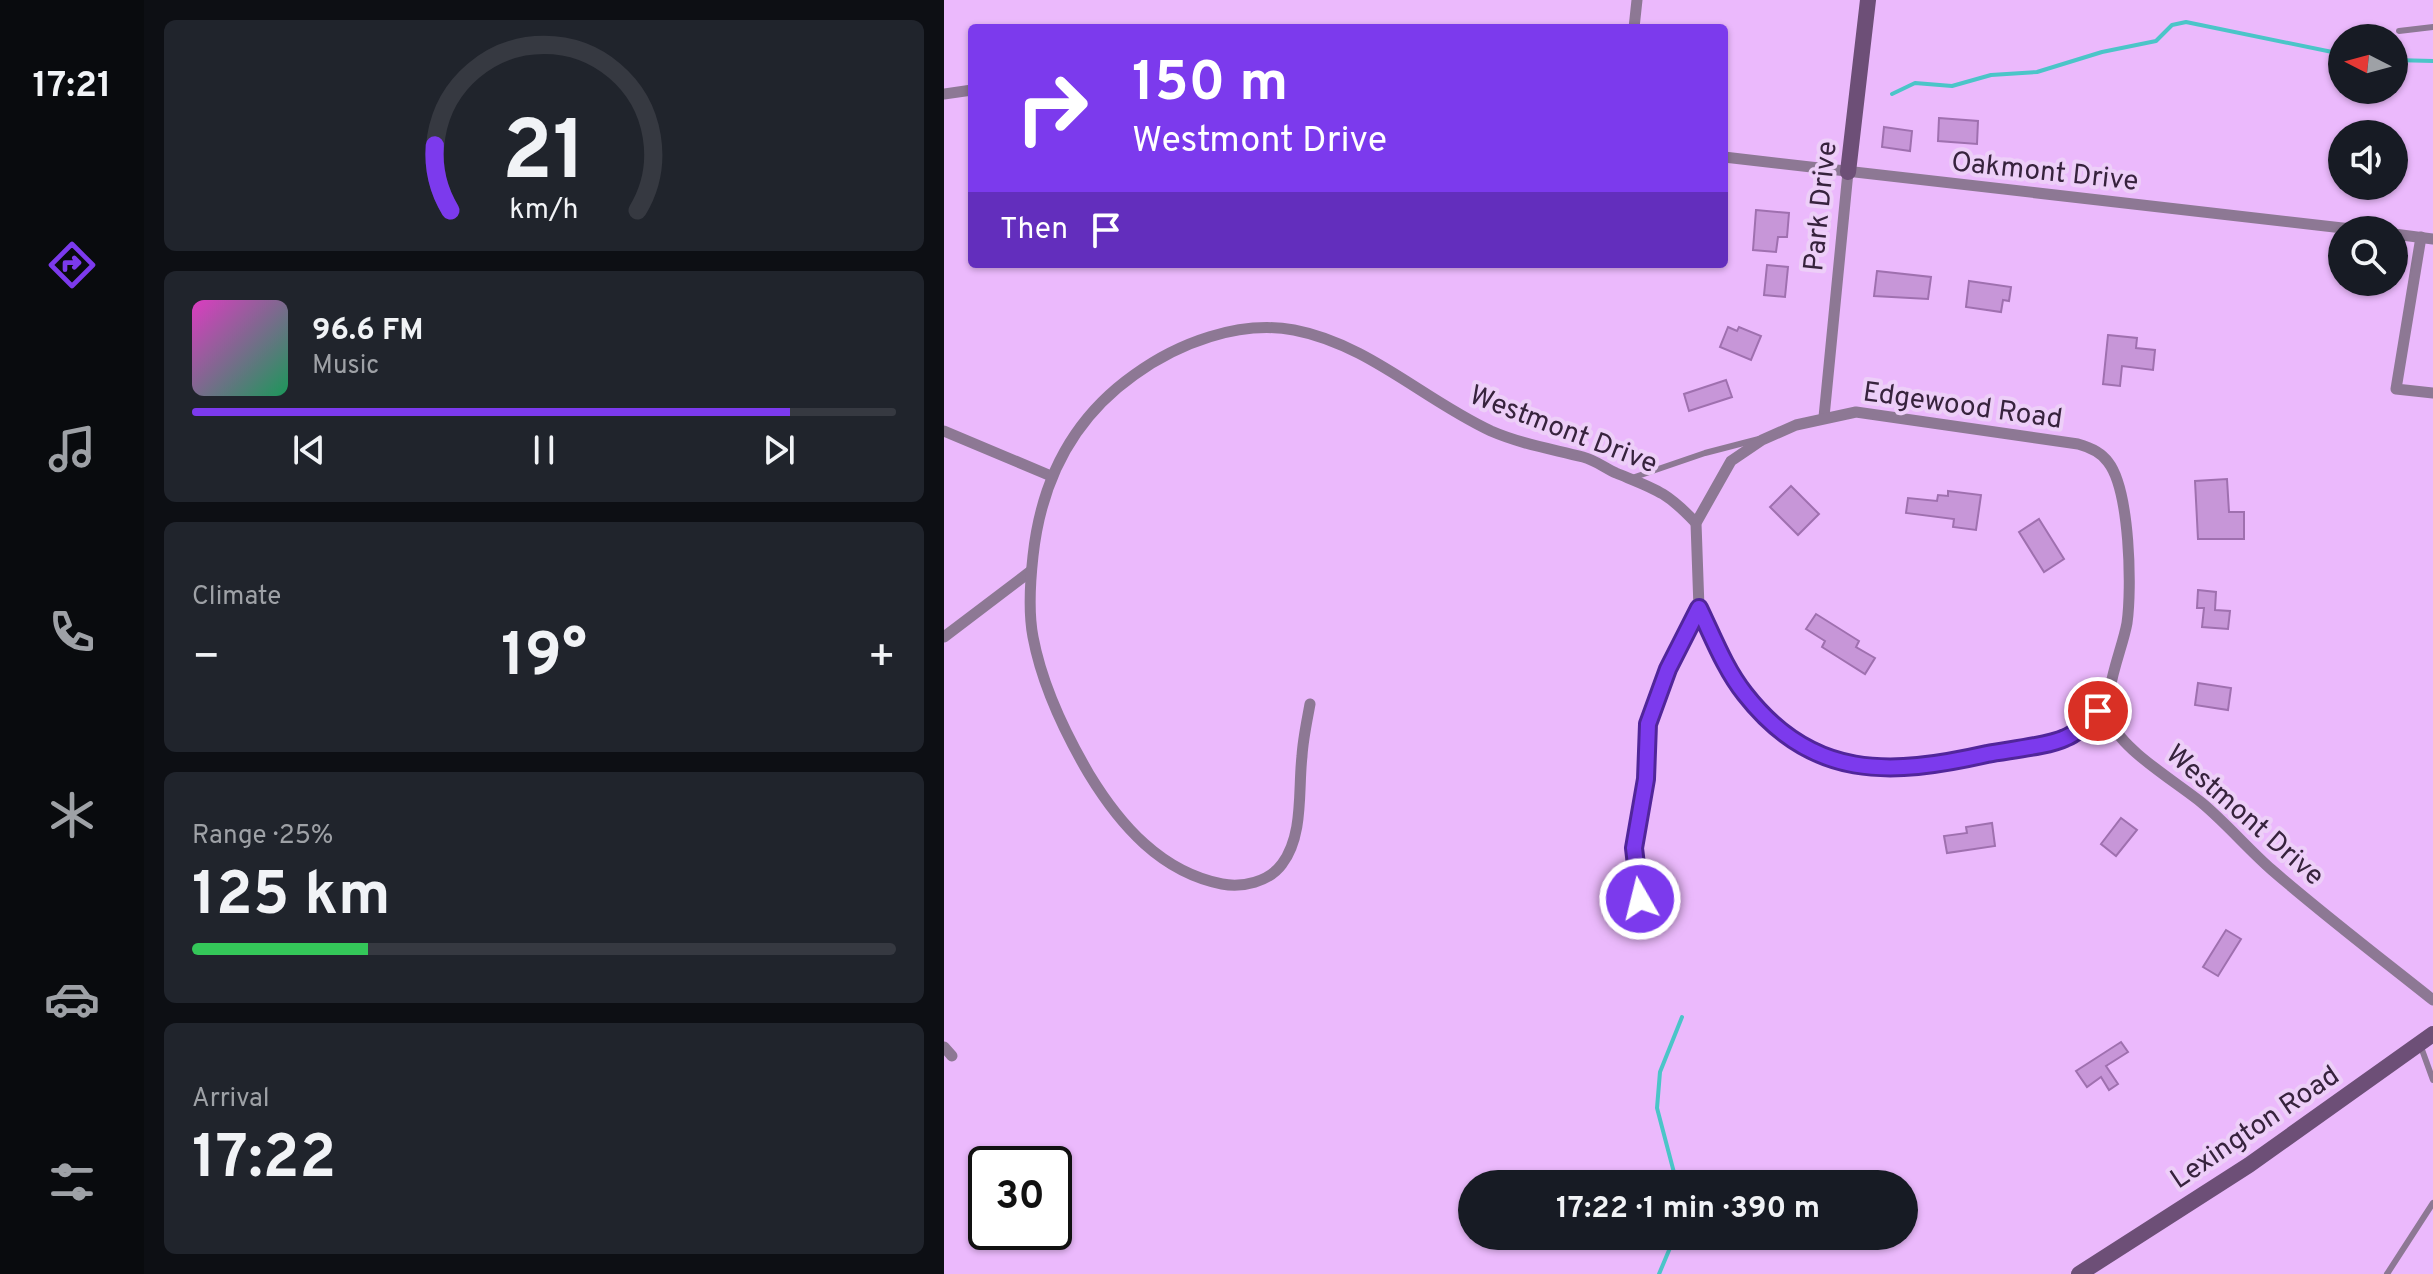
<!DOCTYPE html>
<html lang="en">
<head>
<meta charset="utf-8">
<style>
  body { margin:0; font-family:Overpass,sans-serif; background:#20242c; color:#f1f3f6; height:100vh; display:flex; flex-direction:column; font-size:30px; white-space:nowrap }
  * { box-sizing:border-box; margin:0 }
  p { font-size:26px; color:#9ea1a6 }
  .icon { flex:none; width:44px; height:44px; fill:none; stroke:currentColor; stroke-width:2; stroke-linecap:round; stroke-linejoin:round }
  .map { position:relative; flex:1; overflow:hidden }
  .sheet { display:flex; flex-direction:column; gap:20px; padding:20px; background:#0d0f14; width:800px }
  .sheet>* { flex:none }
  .banner { position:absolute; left:24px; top:24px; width:760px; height:244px; border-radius:8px; box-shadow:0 2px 6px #0004; background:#7c3aed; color:#fff; overflow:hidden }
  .needle { width:52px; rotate:276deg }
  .tools { position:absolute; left:1384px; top:24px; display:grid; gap:16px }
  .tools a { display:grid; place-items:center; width:80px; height:80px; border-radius:50%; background:#171b24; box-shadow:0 2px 6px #0004; font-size:40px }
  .speed { position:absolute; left:24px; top:1146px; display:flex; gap:16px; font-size:40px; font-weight:700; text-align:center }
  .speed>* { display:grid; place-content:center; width:104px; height:104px; border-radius:50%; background:#171b24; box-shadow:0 2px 6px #0004; line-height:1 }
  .speed .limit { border:4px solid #111; border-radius:12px; background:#fff; color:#111 }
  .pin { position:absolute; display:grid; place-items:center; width:68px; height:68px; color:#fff; margin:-34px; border:4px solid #fff; border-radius:50%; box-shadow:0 2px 8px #0007 }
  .me { position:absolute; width:88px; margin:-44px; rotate:352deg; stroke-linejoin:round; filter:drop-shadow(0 0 6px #0008) }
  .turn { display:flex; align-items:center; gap:28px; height:168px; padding:0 32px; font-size:36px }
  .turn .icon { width:104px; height:104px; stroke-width:2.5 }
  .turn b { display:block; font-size:56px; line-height:68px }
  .then { display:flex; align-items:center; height:76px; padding:0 32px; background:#0003; gap:16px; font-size:30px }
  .big { font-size:60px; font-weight:700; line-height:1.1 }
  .sheet .tile { flex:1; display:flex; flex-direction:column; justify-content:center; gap:12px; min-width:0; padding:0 28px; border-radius:12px; background:#20242c }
  .sheet .dial { align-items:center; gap:0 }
  .dial svg { height:208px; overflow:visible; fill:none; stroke:#363941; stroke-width:7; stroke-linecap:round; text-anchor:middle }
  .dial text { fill:#f1f3f6; stroke:none }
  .song { display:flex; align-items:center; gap:24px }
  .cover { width:96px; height:96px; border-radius:12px; background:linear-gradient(135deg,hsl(310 70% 55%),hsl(150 70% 35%)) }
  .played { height:8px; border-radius:4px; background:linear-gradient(90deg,#7c3aed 85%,#363941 85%) }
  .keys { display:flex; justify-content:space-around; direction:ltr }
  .heat { display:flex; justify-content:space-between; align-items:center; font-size:44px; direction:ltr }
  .charge { height:12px; border-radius:6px; background:linear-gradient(90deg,#34c759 25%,#363941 0) }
  .trip { position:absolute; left:514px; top:1170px; width:460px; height:80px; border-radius:40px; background:#171b24; box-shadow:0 2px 6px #0004; font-weight:700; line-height:80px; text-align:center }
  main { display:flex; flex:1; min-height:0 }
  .tabs { display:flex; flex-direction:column; width:144px; justify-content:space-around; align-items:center; background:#090b0e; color:#9ea1a6 }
  .tabs .icon { width:56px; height:56px }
  .tabs .on { color:#7c3aed }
  .tabs b { font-size:36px; color:#f1f3f6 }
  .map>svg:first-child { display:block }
</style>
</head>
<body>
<main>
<nav class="tabs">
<b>17:21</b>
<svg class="icon on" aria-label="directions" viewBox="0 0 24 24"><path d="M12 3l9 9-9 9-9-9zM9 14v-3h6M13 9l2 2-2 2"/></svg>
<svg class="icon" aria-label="music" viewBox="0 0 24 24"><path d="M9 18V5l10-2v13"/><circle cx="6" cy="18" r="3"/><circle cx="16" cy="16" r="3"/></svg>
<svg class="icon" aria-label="phone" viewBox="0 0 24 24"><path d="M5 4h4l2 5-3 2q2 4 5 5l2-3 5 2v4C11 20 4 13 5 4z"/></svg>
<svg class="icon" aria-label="climate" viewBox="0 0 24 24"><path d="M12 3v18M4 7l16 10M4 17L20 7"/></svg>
<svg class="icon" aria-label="car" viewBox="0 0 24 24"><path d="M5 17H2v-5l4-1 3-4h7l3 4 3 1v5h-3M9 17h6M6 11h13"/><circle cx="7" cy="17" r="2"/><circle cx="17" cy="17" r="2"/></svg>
<svg class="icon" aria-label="filters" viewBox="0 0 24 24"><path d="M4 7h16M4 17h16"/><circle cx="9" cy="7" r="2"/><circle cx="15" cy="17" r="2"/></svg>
</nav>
<section class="sheet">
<div class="tile dial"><svg viewBox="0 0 100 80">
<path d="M14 69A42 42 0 1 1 86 69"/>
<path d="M14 69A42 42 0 0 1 8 44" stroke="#7c3aed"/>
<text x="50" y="56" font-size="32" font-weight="700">21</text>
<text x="50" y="72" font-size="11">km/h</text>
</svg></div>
<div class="tile">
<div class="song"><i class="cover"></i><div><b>96.6 FM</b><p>Music</p></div></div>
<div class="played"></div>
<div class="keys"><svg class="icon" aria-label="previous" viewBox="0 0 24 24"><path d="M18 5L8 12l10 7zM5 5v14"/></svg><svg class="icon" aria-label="pause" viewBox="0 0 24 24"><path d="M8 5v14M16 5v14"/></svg><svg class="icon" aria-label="next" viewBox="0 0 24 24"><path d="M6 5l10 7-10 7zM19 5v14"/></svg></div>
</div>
<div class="tile"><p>Climate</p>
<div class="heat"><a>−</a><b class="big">19°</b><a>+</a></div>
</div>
<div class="tile"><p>Range · 25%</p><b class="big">125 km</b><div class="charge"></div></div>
<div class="tile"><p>Arrival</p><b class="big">17:22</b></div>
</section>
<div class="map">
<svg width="1489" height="1274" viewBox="0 0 1489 1274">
  <rect width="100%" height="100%" fill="#ebb9fc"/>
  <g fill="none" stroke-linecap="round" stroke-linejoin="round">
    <g stroke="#4bc5c8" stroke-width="4">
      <polyline points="1450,60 1489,61"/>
      <polyline points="948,94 971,83 1008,86 1047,75 1093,72 1158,52 1212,41 1228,25 1242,22 1398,54"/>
      <polyline points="733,1184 713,1108 716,1072 738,1017"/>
      <polyline points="715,1274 731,1236"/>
    </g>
  </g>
  <g fill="#c796d8" stroke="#9f70af" stroke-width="2">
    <polygon points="995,118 1034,121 1033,144 994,141"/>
    <polygon points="940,127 968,131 966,151 938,147"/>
    <polygon points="812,210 845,213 843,237 834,237 832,252 809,250"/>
    <polygon points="823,265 844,267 841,297 820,295"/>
    <polygon points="933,271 987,277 984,299 930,296"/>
    <polygon points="1025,281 1067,287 1065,301 1059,300 1057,312 1022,307"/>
    <polygon points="784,327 793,331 795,327 817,336 807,360 776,347"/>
    <polygon points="1164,335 1193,338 1192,348 1211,350 1209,370 1178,366 1176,386 1159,384"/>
    <polygon points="782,380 788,397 745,411 740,394"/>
    <polygon points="1283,479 1285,512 1300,512 1300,539 1254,539 1251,481"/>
    <polygon points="847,486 875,514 854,535 826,507"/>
    <polygon points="1004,491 1037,495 1032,530 1009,527 1010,519 962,513 964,498 993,501 994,495 1004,496"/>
    <polygon points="1095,519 1120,559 1100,572 1075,532"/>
    <polygon points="1254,590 1272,592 1271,610 1286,611 1284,629 1258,627 1260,608 1253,608"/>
    <polygon points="872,614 915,641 912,647 931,658 921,674 878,647 881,641 862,629"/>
    <polygon points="1254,683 1287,688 1284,710 1251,705"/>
    <polygon points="1177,818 1193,830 1172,856 1157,844"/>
    <polygon points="1048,823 1051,846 1003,853 1000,836 1023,833 1022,827"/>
    <polygon points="1282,930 1297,939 1274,976 1259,967"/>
    <polygon points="1177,1042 1184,1052 1162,1066 1174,1084 1165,1090 1157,1077 1143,1087 1132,1071"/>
  </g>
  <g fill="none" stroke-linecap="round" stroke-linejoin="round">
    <g stroke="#8d7894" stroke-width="6">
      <polyline points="1455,31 1489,27"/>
      <polyline points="688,478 761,453 815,439"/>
      <polyline points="1477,1047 1489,1080"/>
      <polyline points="1443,1274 1489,1203"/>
    </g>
    <g stroke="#8d7894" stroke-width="11">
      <polyline points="690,28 693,0"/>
      <polyline points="0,94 28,90"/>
      <polyline points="780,157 1416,230"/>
      <polyline points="1450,234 1489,239"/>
      <polyline points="1477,237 1452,389 1489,393"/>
      <polyline points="880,417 904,172"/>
      <polyline points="0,431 107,476"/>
      <polyline points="755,608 787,672 816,712 866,750 900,764 974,768 1109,742 1131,732 1167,698"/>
      <polyline points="0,637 87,571"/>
      <path d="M 366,704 C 363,721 359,739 358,756 C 354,790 360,835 338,864 C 325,882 298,888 278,884 C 217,872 176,825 145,774 C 121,733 98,685 89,637 C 84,611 86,583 89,556 C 97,482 128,419 190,375 C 234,343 295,320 350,330 C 424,344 480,400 547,431 C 577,444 608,449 639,457 C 651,460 661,468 672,473 C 711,489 722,491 752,523"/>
      <path d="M 696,899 L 690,848 L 704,762 L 704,724 L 724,669 L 755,608 L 752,523 L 787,461 L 818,440 L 852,425 L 912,412 L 1134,444 C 1145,447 1157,452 1164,462 C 1186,490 1188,588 1183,623 C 1178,652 1157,693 1168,723 C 1177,749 1235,784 1258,803 C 1283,824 1304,849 1328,870 C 1380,915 1435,957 1489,1000"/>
      <polyline points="0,1047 8,1056"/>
    </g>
    <g stroke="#6d4f77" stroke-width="16">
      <polyline points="904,172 924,0"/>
      <polyline points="1135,1274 1305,1165 1489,1034"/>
    </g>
  </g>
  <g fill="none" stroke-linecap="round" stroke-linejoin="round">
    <g stroke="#51269a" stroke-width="20">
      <path id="route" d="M 696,899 L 690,848 L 702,779 L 704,724 L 724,669 L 755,608 C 769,637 781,669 801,694 C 868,780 946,776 1043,754 C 1063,750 1105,746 1121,738 C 1134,733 1144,721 1154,711"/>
    </g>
    <use href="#route" stroke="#7c3aed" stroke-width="14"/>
  </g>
  <g text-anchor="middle" stroke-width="8" stroke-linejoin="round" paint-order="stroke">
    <g font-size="28" fill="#37233d" stroke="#edcff8">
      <text transform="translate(1101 170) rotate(6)" y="10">Oakmont Drive</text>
      <text transform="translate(875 206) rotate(-84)" y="10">Park Drive</text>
      <text transform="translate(1019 404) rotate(8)" y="10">Edgewood Road</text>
      <text transform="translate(620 428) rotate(21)" y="10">Westmont Drive</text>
      <text transform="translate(1302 814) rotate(41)" y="10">Westmont Drive</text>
      <text transform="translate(1310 1126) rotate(-34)" y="10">Lexington Road</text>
    </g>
  </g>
</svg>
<div class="tools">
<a><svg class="needle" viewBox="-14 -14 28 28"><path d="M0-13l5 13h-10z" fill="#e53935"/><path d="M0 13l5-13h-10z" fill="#9ea1a6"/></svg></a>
<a><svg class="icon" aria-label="sound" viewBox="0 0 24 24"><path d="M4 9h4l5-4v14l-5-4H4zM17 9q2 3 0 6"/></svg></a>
<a><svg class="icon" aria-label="search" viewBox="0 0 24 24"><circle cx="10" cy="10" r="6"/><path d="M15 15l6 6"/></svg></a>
</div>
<div class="speed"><div class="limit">30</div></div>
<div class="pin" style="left:1154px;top:711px;background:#d93025"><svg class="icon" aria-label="arrive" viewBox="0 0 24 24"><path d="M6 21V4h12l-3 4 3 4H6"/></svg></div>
<svg class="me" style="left:696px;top:899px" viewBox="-20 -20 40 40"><circle r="17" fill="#7c3aed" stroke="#fff" stroke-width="3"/><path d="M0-11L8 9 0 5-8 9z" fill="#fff"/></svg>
<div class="trip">17:22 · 1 min · 390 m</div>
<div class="banner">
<div class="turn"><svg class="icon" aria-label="right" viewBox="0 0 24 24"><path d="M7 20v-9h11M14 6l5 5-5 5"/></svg><div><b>150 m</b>Westmont Drive</div></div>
<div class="then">Then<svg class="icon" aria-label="arrive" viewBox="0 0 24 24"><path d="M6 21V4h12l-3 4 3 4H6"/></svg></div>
</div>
</div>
</main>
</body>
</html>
